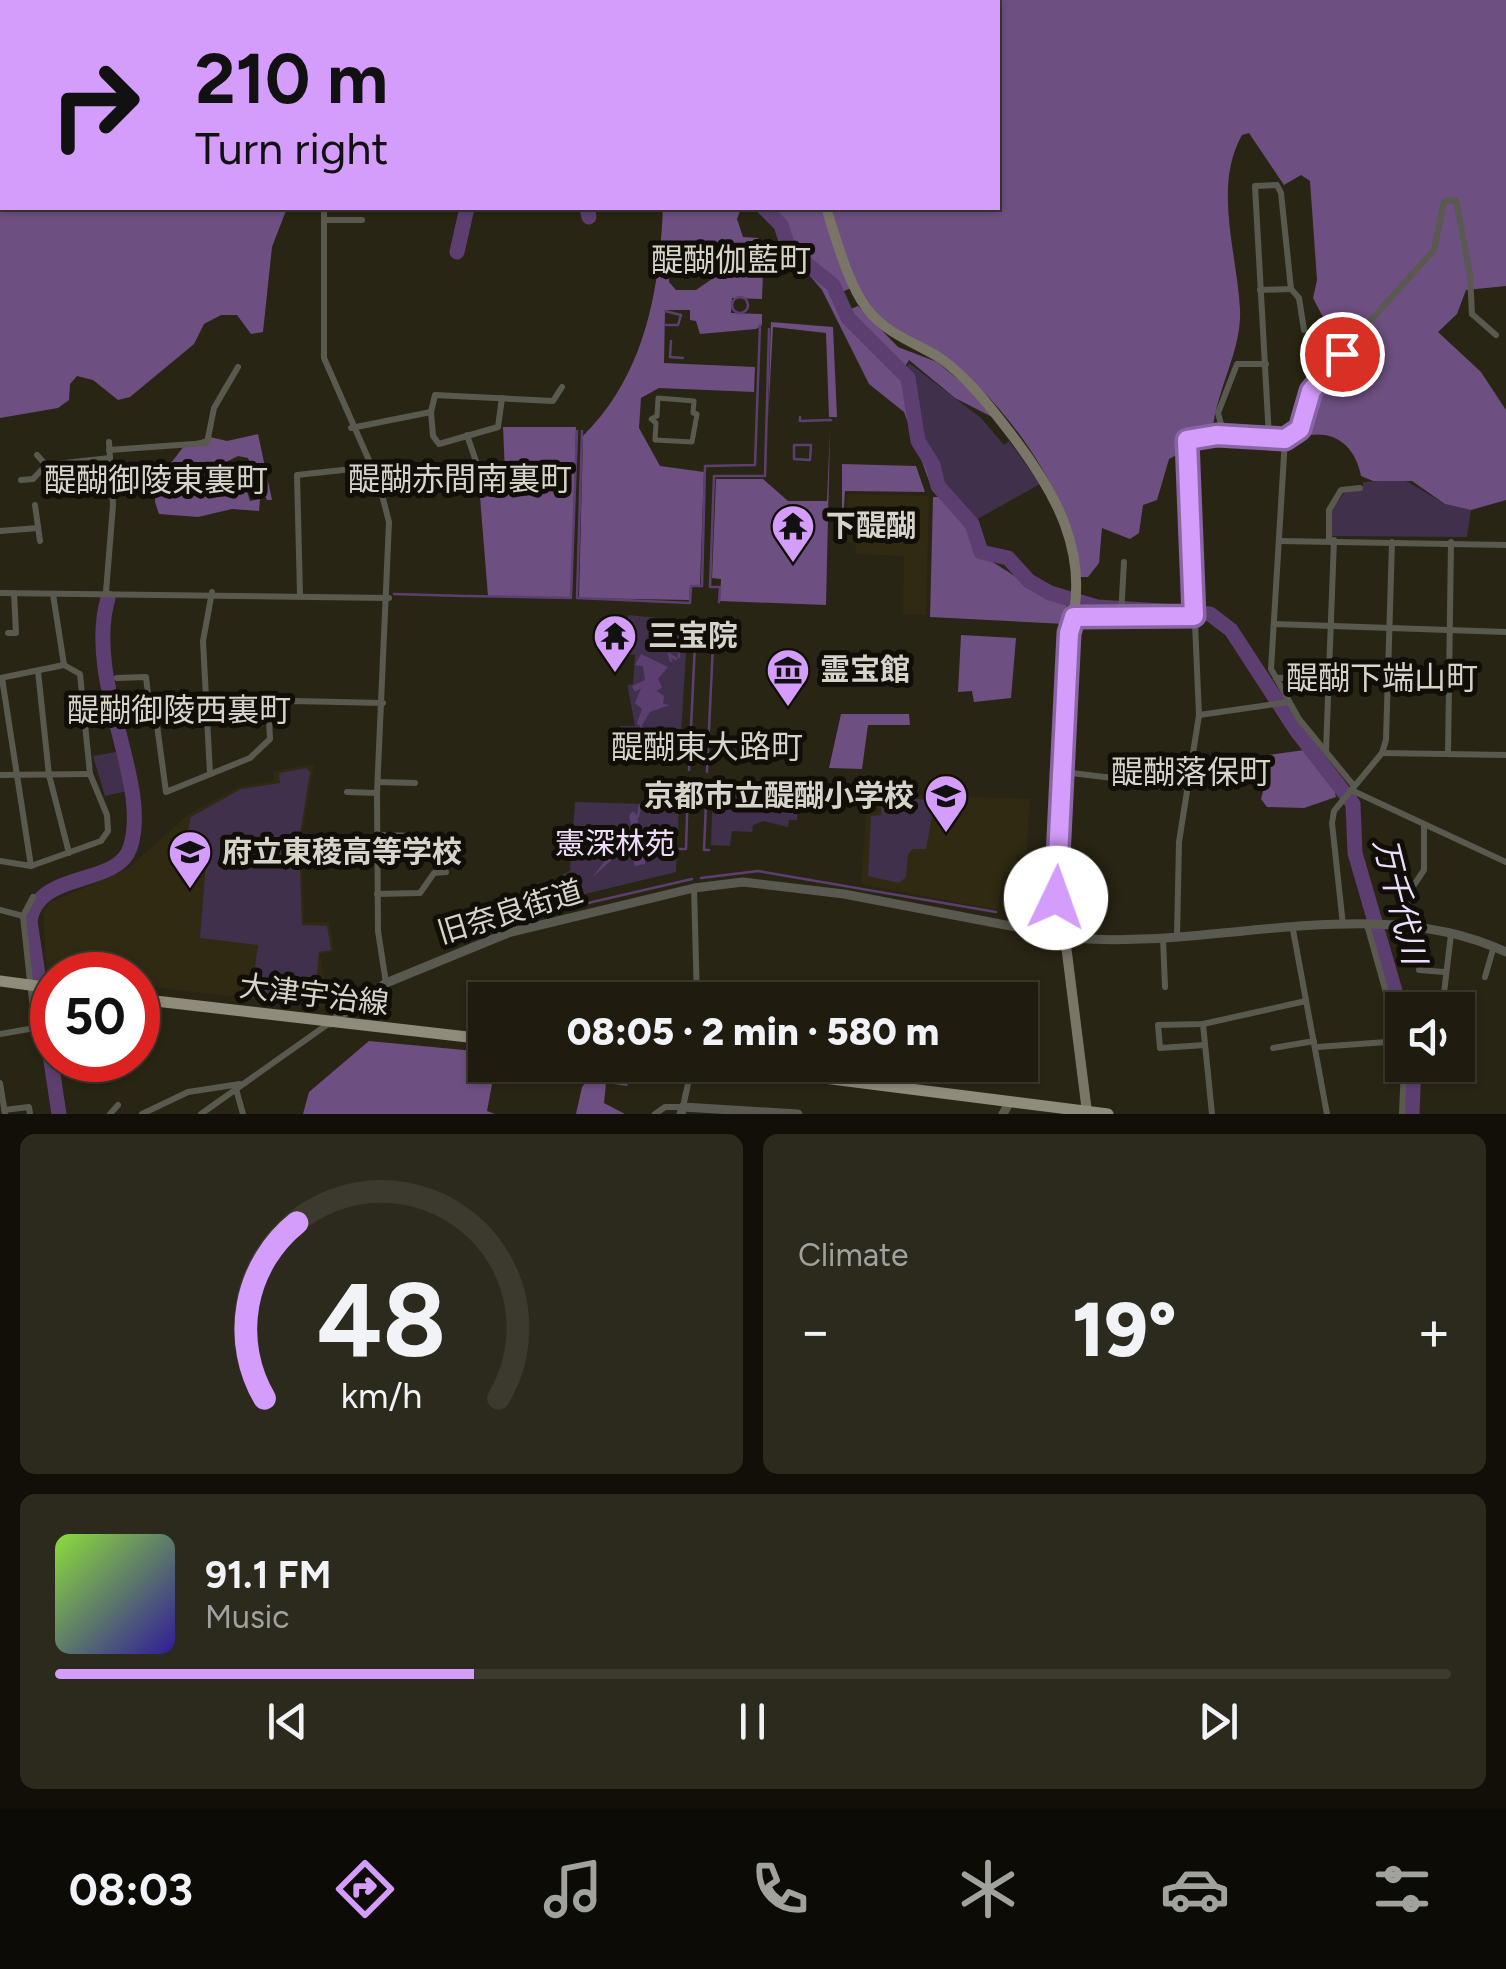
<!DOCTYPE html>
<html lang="en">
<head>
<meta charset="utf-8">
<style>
  body { margin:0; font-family:Figtree,"Noto Sans JP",sans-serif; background:#2c291d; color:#f1f3f6; height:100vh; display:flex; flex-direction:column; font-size:38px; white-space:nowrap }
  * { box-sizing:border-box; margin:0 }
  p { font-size:32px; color:#a1a19e }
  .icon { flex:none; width:55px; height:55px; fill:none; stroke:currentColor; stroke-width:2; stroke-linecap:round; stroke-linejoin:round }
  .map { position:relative; height:1114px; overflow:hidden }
  .sheet { display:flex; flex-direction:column; gap:20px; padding:20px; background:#110f08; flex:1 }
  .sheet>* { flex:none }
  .banner { position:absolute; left:0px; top:0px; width:1000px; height:210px; box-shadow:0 2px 8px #0004,0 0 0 2px #3c3a2f; background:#d49cfb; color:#111; overflow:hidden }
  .buttons { position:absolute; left:1385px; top:992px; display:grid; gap:20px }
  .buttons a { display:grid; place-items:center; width:90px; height:90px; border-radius:0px; background:#1f1c0f; box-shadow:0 2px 8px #0004,0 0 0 2px #3c3a2f; font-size:50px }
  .speed { position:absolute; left:30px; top:952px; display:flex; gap:20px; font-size:50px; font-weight:700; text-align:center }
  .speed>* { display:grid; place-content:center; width:130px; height:130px; border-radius:50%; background:#1f1c0f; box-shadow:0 2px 8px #0004,0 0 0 2px #3c3a2f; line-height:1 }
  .speed .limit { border:15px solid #d22; background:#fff; color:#111 }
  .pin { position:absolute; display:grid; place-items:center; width:85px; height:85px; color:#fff; margin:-42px; border:5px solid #fff; border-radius:50%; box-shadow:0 2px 10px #0007 }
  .me { position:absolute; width:110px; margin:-55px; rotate:3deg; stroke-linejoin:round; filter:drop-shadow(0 0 8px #0008) }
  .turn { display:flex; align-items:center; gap:35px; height:210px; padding:0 30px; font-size:45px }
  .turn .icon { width:130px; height:130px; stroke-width:2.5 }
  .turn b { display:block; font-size:70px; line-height:85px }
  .big { font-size:75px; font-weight:800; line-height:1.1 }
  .sheet .card { flex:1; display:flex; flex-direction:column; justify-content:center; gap:15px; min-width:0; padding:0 35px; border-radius:15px; background:#2c291d }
  .sheet .dial { align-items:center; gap:0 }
  .dial svg { height:260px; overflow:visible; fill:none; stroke:#3c3a2f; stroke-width:7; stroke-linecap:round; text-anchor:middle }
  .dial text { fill:#f1f3f6; stroke:none }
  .song { display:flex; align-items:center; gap:30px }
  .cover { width:120px; height:120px; border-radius:15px; background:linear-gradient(135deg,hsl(90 70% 55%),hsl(250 70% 35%)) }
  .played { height:10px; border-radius:5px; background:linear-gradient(90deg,#d49cfb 30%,#3c3a2f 30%) }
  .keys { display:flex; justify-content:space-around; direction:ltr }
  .heat { display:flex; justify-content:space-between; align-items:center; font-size:55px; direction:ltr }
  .sheet .tiles { flex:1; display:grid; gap:20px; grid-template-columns:1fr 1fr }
  .card:last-child { grid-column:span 2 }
  .trip { position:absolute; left:468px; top:982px; width:570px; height:100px; border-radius:0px; background:#1f1c0f; box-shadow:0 2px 8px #0004,0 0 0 2px #3c3a2f; font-weight:800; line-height:100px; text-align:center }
  .dock { display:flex; height:160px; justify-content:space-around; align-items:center; background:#0c0b06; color:#a1a19e }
  .dock .icon { width:70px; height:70px }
  .dock .on { color:#d49cfb }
  .dock b { font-size:45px; color:#f1f3f6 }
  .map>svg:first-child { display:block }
</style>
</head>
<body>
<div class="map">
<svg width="1506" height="1114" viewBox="0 0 1506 1114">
  <rect width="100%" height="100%" fill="#292514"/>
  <g fill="#302a12">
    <polygon points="847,494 929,496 926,615 903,614 904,556 856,554 855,543 846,542"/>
    <polygon points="314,764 301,842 304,923 329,921 334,951 320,954 330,1008 138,985 138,975 47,974 43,911 51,902 126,870 188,815 238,787 274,781 274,771"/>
    <polygon points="879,794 1030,799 1026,855 1017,855 1016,873 1003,872 998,910 861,884 866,813 877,812"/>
  </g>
  <g fill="#40304c">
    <polygon points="909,363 981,418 1004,445 1009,441 1040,484 974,521 941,484 937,464 921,441 918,407 904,373"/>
    <polygon points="1403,479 1445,504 1471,510 1467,537 1332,536 1332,509 1344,493 1363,490 1363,482"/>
    <polygon points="872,515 903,516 903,540 871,538"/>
    <polygon points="628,615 688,621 681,734 672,734 669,739 672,755 638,754 637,760 616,759 620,726 635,726 628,689 628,685 633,684 635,655 621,654 621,645 627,645"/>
    <polygon points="116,752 127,791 105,796 93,756"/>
    <polygon points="306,768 310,772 299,841 302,925 327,926 331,950 319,952 314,1005 251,998 258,945 200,938 206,863 187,834 191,817 241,789 280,783 279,773"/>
    <polygon points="713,786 838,792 832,800 798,799 797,820 789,820 788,827 763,821 753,825 752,832 732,831 730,846 711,845"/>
    <polygon points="882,797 935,800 926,849 913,849 908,854 906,877 899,883 868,876 871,816 881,815"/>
    <polygon points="575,802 679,805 676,872 560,900 561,875 570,871"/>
  </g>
  <g fill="#6d4f81">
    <polygon points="0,0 215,0 2,2 2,208 287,208 272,247 263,332 251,334 237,315 221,315 204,324 194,344 130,397 118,400 93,380 77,376 70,384 69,400 58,408 0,418"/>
    <path d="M 774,0 L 1506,0 L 1506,286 L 1466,290 L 1457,314 L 1438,332 L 1481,372 L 1506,410 L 1506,500 L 1471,510 L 1445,504 L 1412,481 L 1373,481 L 1361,476 C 1356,449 1338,431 1310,435 C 1309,406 1329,385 1347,363 L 1313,298 L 1317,280 L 1310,181 L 1301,175 L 1284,185 L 1249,133 L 1242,135 C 1213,186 1237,253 1240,309 C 1242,350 1217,388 1213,428 L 1185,437 L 1182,452 L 1169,459 L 1157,500 L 1143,505 L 1139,533 L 1130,539 L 1102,528 L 1099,563 L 1088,577 L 1078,577 C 1078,500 1002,397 940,354 C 913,335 886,329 866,301 C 847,276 839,237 829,208 L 998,208 L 998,2 Z"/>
    <path d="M 663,208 L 741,208 L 737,219 L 743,237 L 758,238 L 763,268 L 751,268 L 751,246 L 697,245 L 696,254 L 670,258 L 669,282 L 676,290 L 696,290 L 722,272 L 763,273 L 762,299 L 732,298 L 731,313 L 762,314 L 762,325 L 756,329 L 700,334 L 696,321 L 690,320 L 690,310 L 665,310 L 664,363 L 755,367 L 754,392 L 659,388 L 641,398 L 639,428 L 660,466 L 704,472 L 700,585 L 690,585 L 689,600 L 579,598 L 583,436 C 645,374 659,293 663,208 Z"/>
    <path d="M 776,208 L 821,208 L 851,288 L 842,292 C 831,272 807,266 793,249 C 785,239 785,225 775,214 Z"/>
    <polygon points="792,255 830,287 847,321 906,379 915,408 917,442 942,492 933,492 904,412 869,384 822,290"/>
    <path d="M 858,306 L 898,347 L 937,362 L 976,394 L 996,419 L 955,398 L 909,360 L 903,370 C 883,353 858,335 848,310 Z"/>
    <polygon points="771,322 833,327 837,417 829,417 826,333 773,327 768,419"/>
    <polygon points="503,427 576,427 571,598 488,596 480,497 506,495"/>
    <polygon points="830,429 826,605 720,601 721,579 712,578 716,479 763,479 788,501 827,501"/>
    <polygon points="258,434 272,500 267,500 248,458 238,456 224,463 226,492 232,493 235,484 244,482 250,501 260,499 259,511 232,509 198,517 159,514 155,502 156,482 185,445 210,437 227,441"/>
    <polygon points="842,464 916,466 925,492 845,491 842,538"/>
    <path d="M 933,497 L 945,497 L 963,519 L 977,555 C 1011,568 1030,594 1067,604 L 1065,624 L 930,617 Z"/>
    <polygon points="961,635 1016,638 1011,698 974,702 972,691 958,692"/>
    <polygon points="841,714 909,714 910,725 868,725 862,769 829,768"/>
    <polygon points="1305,750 1332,779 1336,797 1304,808 1267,807 1261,799 1267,776 1261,756"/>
    <polygon points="369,1041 485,1052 485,1065 503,1065 494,1074 487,1111 495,1114 303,1114 309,1092"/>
    <polygon points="623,1076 628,1086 606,1083 604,1103 625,1114 576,1114 582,1087 590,1077"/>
  </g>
  <g fill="#5c3f70">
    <polygon points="641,654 668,667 658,679 662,687 657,691 664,696 663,704 670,705 650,712 641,727 637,723 642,709 635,703 641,688 635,692 632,686 645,680 643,666 635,665"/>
    <polygon points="633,811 638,816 637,842 646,854 645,864 635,866 631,851 622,850 592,878 615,847 635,841 629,816"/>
  </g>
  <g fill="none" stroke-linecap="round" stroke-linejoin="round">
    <g stroke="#5c3f70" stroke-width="2.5">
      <polyline points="697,0 698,2"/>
      <polyline points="738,0 739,2"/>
      <polyline points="773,2 775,0"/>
      <polyline points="688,249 749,247"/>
      <circle cx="740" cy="305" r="8"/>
      <polyline points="665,325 678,325 681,315 665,311"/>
      <polyline points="671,341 670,357 683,358"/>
      <polyline points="800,417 800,421 831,420"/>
      <polyline points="582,431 577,598 690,603 691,586 702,586 705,466 755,465 760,325"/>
      <polygon points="794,445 811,445 810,460 794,459"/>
      <polyline points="394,594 465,596"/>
      <polyline points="467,596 571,598 577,431"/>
      <polyline points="719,602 720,587 710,587 714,476 765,476 769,329"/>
      <polyline points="679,657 681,620"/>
      <polyline points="671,661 669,654 676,659"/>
      <polyline points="641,727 642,757"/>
      <polyline points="689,770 696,622"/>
      <polyline points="707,772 714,623"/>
      <polyline points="707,781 704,850 709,850"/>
      <polyline points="638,816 640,805"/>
      <polyline points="679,849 686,849 688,783"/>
      <polyline points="701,878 758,871 996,912"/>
      <polyline points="536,915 692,879"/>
    </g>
    <g stroke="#5c3f70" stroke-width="15">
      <polyline points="532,2 533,0"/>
      <polyline points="587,208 589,217"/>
      <polyline points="764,208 781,225 789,250 833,285 848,318 908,378 918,441 933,465 938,486 972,524 981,552 1008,558 1029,581 1050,593 1097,607 1210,614 1231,630 1296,730 1353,804 1355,853 1402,1015"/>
      <polyline points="457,252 467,208"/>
      <path d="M 59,1114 L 30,921 C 37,870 117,887 130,848 C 152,783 84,682 108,598"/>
      <polyline points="1412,1114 1414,1065"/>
    </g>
    <polygon stroke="#5a5950" stroke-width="5" points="658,398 694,401 693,413 697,414 692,442 655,440 656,423 651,419 657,416"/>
    <g stroke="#5a5950" stroke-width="6">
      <polyline points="324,208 324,358 379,483 389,522 377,793 378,931 386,983"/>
      <polyline points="324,220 362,220"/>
      <polyline points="1260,290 1291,289"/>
      <polyline points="502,398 498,427 439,444 433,436 431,412 435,395 553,401 562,387"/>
      <polyline points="351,428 431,412"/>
      <polyline points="467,435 480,473"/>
      <polyline points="1224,435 1218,413 1237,364 1266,364"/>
      <polyline points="1269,438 1255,186 1277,185 1281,193 1291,289 1299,298 1304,330"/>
      <polyline points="1285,439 1271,669 1299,719 1354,786"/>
      <polyline points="109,450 207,443 214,408 238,367"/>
      <polyline points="37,455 46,465"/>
      <polyline points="21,480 33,479 46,465 110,458"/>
      <polyline points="35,505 40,541"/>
      <polyline points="0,531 38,528"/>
      <polyline points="1329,540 1329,510 1341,490 1360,488"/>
      <polyline points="1279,541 1506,545"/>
      <polyline points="106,592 113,505 109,442"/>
      <polyline points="0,593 389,598"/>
      <polyline points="53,594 64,665"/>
      <polyline points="300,595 297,475 370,467"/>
      <polyline points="1121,615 1124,562"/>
      <polyline points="1074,617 1194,616"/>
      <polyline points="1275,624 1506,632"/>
      <polyline points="8,633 16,633 14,593"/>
      <polyline points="38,671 49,775 69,853"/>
      <polyline points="0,678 64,665 80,674 90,774 107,815 108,831 101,841 31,866 0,861"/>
      <polyline points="2,678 31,866"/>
      <polyline points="117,678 146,677 149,702"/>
      <polyline points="1276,678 1327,678"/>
      <polyline points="204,699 154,703 166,792 250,758 270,739 268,702"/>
      <polyline points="118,704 152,702"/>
      <polyline points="204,707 294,701 383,703"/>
      <polyline points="1199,715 1289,702"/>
      <polyline points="1326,751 1334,540"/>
      <polyline points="1382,753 1506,755"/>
      <polyline points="1448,754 1451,542"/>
      <polyline points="1063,772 1188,787"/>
      <polyline points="210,774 203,641 212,592"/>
      <polyline points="0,775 90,774"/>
      <polyline points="378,782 415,783"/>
      <polyline points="1351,790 1506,862"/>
      <polyline points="347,792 377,793"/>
      <polyline points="377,835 424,836"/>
      <polyline points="694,888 697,1000"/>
      <polyline points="377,894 420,893 434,873 446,872"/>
      <polyline points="0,910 23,916"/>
      <polyline points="1343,925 1332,823 1334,811 1382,753 1386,740 1392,542"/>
      <polyline points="1367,925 1402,1049"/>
      <polyline points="1404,926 1410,891 1424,870 1424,827"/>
      <polyline points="1293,930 1327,1114"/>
      <polyline points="1177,937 1179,842 1199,715 1187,439 1217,435 1285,439 1300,429 1318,379 1434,250 1444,201 1456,200 1470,275 1472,314 1496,335"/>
      <polyline points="1163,938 1165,987"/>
      <polyline points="1419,970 1444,972"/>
      <polyline points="1485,977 1494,946"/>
      <polyline points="1442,1010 1451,934"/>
      <polyline points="1203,1024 1212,1114"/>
      <polyline points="0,1034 35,1028 23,916 33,897"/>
      <polyline points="1205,1045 1160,1048 1158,1025 1203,1024 1306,1001"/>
      <polyline points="1317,1047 1401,1041"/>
      <polyline points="1273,1048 1314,1041"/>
      <polyline points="581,1065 690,1079"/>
      <polyline points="0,1083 5,1114"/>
      <polyline points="236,1089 243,1114"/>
      <polyline points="4,1110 29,1107 30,1114"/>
      <polyline points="110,1114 118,1105"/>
      <polyline points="142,1114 188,1092 240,1084"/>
      <polyline points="201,1114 328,1024"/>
      <polyline points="655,1114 665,1107 683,1107 692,1065"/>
      <polyline points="1402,1114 1404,1065"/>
    </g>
    <g stroke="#5a5950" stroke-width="9">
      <path d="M 1065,937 C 1206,953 1374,889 1506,952"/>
      <polyline points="330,1023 386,983 508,933 694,888 743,882 844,894 1053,934"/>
      <polyline points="681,1114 683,1107 798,1114"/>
      <polyline points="1003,1114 1009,1103"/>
    </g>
    <g stroke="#797668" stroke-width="10">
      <polyline points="759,0 759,2"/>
      <path d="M 826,208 C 836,238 845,273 861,300 C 880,332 911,340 940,358 C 967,377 988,404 1008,430 C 1054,489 1093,555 1069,633 L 1053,934 L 1065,937 L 1087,1112"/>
    </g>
    <g stroke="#908c7b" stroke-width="11">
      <polyline points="0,981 52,988"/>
      <polyline points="138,999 485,1039"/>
      <polyline points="720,1065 1108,1114"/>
    </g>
  </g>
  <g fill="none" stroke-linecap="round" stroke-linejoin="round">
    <g stroke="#8a65a3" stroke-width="25">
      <polyline id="route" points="1056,898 1069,633 1074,617 1194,616 1187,440 1217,435 1285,439 1300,429 1311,391 1342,354"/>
    </g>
    <use href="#route" stroke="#d49cfb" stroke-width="18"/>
  </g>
  <defs>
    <g id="temple-pin" transform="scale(2.25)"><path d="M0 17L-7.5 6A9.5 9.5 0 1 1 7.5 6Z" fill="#d49cfb" stroke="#100e07"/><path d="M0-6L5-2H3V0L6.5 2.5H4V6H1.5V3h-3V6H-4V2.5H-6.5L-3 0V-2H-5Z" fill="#111"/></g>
    <g id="museum-pin" transform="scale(2.25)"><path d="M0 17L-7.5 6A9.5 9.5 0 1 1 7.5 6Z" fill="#d49cfb" stroke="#100e07"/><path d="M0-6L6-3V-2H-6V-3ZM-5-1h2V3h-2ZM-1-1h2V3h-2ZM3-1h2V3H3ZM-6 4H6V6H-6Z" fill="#111"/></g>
    <g id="school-pin" transform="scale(2.25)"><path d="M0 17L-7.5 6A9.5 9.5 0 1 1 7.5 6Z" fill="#d49cfb" stroke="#100e07"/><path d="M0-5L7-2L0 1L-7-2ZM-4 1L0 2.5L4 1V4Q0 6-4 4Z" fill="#111"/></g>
  </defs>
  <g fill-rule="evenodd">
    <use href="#temple-pin" x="793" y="526"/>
    <use href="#temple-pin" x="615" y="636"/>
    <use href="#museum-pin" x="788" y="670"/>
    <use href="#school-pin" x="946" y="796"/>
    <use href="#school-pin" x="190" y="852"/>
  </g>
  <g text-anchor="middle" stroke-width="10" stroke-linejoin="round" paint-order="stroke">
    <g font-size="30" font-weight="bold" fill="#d6d4c9" stroke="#100e07" text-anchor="start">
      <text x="826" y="536">下醍醐</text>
      <text x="648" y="646">三宝院</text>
      <text x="820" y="680">霊宝館</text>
      <text x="914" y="806" text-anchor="end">京都市立醍醐小学校</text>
      <text x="222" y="862">府立東稜高等学校</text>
    </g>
    <g font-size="30" fill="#ecdbfa" stroke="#100e07">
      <text x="615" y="854">憲深林苑</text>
    </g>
    <g font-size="30" fill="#d6d4c9" stroke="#100e07">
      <text transform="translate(510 912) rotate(-17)" y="10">旧奈良街道</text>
      <text transform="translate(314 995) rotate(7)" y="10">大津宇治線</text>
    </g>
    <g font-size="32" fill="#d6d4c9" stroke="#100e07">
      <text x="731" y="271">醍醐伽藍町</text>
      <text x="460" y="490">醍醐赤間南裏町</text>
      <text x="156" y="491">醍醐御陵東裏町</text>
      <text x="1382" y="689">醍醐下端山町</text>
      <text x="179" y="721">醍醐御陵西裏町</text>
      <text x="707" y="758">醍醐東大路町</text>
      <text x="1191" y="783">醍醐落保町</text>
    </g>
    <g font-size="32" font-style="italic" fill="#eddcfb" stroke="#100e07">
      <text transform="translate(1400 901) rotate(76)" y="11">万千代川</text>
    </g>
  </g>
</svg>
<div class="buttons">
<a><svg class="icon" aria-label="sound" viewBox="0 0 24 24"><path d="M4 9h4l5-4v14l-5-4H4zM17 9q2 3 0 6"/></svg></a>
</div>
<div class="speed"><div class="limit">50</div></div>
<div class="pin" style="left:1342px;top:354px;background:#d93025"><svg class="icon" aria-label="arrive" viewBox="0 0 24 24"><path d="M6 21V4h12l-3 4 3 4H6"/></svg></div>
<svg class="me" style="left:1056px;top:898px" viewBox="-20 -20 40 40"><circle r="19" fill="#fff"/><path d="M0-13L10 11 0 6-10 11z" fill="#d49cfb"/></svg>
<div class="trip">08:05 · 2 min · 580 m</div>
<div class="banner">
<div class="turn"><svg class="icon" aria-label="right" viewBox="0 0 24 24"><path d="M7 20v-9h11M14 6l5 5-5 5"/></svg><div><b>210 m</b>Turn right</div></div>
</div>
</div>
<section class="sheet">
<div class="tiles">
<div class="card dial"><svg viewBox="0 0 100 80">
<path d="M14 69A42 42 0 1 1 86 69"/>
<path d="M14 69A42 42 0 0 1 24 15" stroke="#d49cfb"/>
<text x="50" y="56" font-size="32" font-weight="700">48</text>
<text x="50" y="72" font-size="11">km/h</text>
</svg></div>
<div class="card"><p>Climate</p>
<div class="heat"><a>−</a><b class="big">19°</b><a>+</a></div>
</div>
<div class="card">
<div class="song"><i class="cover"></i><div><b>91.1 FM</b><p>Music</p></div></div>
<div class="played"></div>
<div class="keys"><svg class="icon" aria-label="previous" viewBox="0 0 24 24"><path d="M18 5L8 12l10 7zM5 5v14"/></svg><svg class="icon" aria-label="pause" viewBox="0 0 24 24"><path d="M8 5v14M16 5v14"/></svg><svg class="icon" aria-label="next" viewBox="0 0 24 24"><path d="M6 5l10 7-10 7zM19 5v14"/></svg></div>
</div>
</div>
</section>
<nav class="dock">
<b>08:03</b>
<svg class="icon on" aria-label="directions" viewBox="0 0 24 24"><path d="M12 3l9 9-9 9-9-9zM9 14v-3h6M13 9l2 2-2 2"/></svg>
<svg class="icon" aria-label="music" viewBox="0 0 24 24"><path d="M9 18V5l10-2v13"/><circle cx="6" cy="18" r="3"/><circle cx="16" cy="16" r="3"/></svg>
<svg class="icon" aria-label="phone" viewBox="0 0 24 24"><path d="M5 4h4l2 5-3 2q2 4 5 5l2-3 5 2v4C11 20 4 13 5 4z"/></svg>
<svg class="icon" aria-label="climate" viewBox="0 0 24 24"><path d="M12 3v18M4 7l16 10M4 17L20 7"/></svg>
<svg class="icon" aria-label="car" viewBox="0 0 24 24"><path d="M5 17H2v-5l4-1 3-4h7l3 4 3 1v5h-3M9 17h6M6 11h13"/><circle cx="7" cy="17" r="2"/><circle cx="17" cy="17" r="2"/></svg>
<svg class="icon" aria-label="filters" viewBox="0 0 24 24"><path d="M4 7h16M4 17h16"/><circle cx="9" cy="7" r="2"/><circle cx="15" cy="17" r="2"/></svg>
</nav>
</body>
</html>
